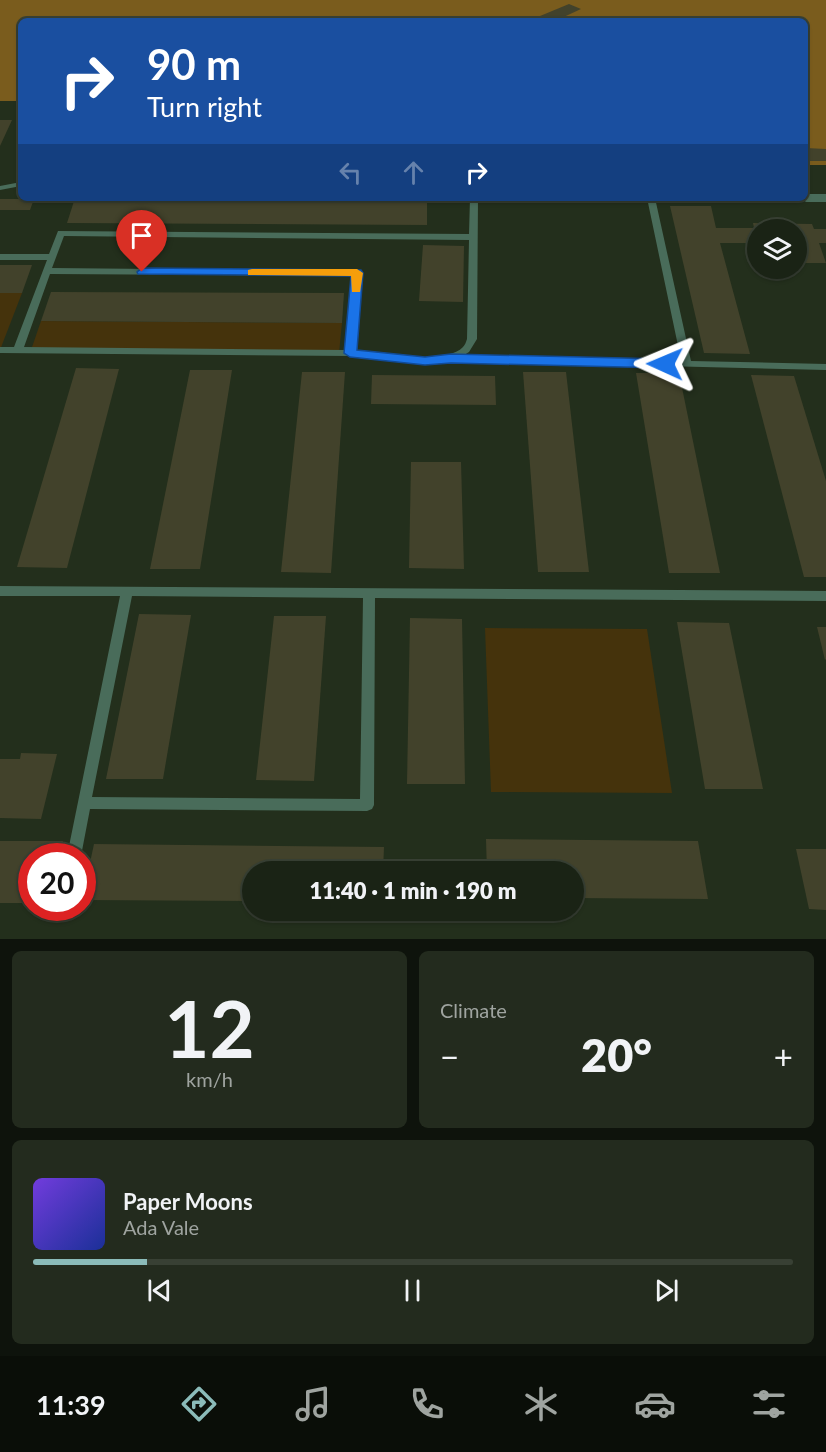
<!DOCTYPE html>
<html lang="en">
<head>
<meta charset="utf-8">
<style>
  body { margin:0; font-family:Lato,sans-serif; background:#232b1e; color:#f1f3f6; height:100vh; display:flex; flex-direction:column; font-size:22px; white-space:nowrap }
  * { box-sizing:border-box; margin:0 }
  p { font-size:20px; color:#9fa4a0 }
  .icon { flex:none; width:33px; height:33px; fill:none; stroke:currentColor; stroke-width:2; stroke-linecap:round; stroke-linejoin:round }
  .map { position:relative; height:939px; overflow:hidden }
  .details { display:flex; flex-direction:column; gap:12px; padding:12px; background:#0e130c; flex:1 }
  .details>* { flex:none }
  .hud { position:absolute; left:18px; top:18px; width:790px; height:183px; border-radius:9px; box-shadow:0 2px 4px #0004,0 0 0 2px #384034; background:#1a4fa0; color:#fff; overflow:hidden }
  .fabs { position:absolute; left:747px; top:219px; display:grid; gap:12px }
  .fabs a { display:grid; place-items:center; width:60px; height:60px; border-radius:50%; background:#1a2315; box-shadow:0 2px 4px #0004,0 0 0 2px #384034; font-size:30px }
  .speed { position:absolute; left:18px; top:843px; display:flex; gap:12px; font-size:30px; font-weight:700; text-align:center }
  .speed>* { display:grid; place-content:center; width:78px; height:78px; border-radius:50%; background:#1a2315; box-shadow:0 2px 4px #0004,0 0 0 2px #384034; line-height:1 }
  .speed .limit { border:9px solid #d22; background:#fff; color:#111 }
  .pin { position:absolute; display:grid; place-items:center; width:51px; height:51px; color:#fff; margin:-62px -26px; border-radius:50% 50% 50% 0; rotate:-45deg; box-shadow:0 0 6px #0007 }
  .pin .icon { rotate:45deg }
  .me { position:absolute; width:66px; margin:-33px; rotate:271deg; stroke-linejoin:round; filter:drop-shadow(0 0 4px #0008) }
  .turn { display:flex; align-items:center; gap:21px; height:126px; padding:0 30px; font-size:27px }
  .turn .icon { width:78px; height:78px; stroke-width:2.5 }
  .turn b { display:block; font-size:42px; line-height:51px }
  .lanes { display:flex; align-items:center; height:57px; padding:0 30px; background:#0003; justify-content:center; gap:30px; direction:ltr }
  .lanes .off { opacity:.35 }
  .big { font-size:45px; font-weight:800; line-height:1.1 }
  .details .widget { flex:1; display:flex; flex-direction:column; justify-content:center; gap:9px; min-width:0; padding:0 21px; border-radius:9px; background:#232b1e }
  .details .dial { align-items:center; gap:0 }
  .dial b { font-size:78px; line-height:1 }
  .song { display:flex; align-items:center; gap:18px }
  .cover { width:72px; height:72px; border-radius:9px; background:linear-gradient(135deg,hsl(260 70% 55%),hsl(230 70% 35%)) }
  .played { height:6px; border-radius:3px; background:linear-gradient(90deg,#8bbbb9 15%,#384034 15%) }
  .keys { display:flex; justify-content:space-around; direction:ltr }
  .heat { display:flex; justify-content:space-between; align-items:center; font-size:33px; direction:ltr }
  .details .tiles { flex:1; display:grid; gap:12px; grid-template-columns:1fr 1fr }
  .widget:last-child { grid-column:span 2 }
  .trip { position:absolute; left:242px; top:861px; width:342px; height:60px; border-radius:30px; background:#1a2315; box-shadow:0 2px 4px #0004,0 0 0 2px #384034; font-weight:800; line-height:60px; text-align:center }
  .tab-bar { display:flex; height:96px; justify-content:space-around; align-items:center; background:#0a0e08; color:#9fa4a0 }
  .tab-bar .icon { width:42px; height:42px }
  .tab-bar .selected { color:#8bbbb9 }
  .tab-bar b { font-size:27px; color:#f1f3f6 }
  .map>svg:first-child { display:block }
</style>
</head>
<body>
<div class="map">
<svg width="826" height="939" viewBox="0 0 826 939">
  <rect width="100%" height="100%" fill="#232f1c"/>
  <g fill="#45330c">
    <polygon points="0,293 22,293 0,350"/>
    <polygon points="41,321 342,323 339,353 31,350"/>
    <polygon points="485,628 647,629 672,793 491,792"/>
  </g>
  <polygon fill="#7a5c1d" points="0,0 826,0 826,165 806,165 806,21 21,21 21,101 0,101"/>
  <g fill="#42422b">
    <polygon points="569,4 581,9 555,21 528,21"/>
    <polygon points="0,120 12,120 0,146"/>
    <polygon points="806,148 826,149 826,161 806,161"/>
    <polygon points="75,198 427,200 427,225 67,223"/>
    <polygon points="0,199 34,199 30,210 0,210"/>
    <polygon points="670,206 711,206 716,228 754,228 753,223 812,224 814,229 826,229 826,243 819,243 826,263 796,263 796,230 758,230 758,243 720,243 750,354 704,353"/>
    <polygon points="423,245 464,246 463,302 419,301"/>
    <polygon points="0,265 32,265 22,293 0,293"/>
    <polygon points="51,292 344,293 342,323 41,321"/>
    <polygon points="76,368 119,369 67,568 17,567"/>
    <polygon points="190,370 232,370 200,569 150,569"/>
    <polygon points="302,372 345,372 331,573 281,572"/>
    <polygon points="523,372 566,372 589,572 538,572"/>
    <polygon points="636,373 679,373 720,573 669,573"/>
    <polygon points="372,375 495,376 496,405 371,404"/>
    <polygon points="751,375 794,376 826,481 826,577 804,577"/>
    <polygon points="411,462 461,462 464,569 409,568"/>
    <polygon points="139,614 191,615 163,779 106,779"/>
    <polygon points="274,616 326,616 314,781 256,780"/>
    <polygon points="410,618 462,619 465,784 407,784"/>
    <polygon points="677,622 729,623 763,789 705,789"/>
    <polygon points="817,627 826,627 826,659 825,660"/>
    <polygon points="21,753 57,754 41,819 0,818 0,759 20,759"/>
    <polygon points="486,839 698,841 708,899 573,898 573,872 487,872"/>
    <polygon points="0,841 63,841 60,856 32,856 32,903 0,903"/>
    <polygon points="94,844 384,847 383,872 252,872 252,901 82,900"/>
    <polygon points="796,849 826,849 826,910 809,909"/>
  </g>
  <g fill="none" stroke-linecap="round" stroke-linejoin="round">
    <g fill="#496c5a" fill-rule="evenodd">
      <polygon points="21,182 21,186 0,190 0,186"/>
      <path d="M 470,198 L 478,198 L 477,339 L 469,352 L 464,355 L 681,360 L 647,198 L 655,198 L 691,361 L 826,364 L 826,370 L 451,361 L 425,364 L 350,356 L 0,353 L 0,347 L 14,347 L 47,260 L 0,260 L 0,254 L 49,254 L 58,231 L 469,234 ZM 64,236 L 469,240 L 467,339 C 466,342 465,345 463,347 C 445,366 379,353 355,350 L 361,273 L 360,271 L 52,268 ZM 50,274 L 352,276 L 346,350 L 24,347 Z"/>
      <path d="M 0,586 L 826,591 L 826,601 L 375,598 L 374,805 L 372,809 L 367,811 L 90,809 L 81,856 L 67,856 L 120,596 L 0,596 ZM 132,596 L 363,598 L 360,799 L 92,797 Z"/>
      <polygon points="57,908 71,908 68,916 63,918 58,916 56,911"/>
    </g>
    <polygon fill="#496c5a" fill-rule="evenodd" points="826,194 826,202 806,202 800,198 806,198 806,194"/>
  </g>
  <polygon fill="#1a73e8" stroke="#114b97" stroke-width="1.5" points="142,268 361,270 363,273 357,350 425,357 451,354 665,359 672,364 665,368 451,363 425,365 350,357 344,353 351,276 138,274 137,272"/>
  <polygon fill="#f59e0b" points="252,269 357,269 363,273 360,292 352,292 351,276 248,275 248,270"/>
</svg>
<div class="fabs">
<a><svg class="icon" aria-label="layers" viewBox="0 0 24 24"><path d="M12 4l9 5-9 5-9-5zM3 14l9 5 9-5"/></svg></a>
</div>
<div class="speed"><div class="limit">20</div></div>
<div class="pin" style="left:142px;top:272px;background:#d93025"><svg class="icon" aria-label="arrive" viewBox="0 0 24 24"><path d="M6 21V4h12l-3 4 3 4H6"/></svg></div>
<svg class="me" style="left:665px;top:364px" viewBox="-20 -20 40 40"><path d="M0-17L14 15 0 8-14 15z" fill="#1a73e8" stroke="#fff" stroke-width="4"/></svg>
<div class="trip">11:40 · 1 min · 190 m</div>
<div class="hud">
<div class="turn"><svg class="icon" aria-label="right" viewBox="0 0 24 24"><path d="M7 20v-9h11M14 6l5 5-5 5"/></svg><div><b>90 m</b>Turn right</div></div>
<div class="lanes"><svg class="icon off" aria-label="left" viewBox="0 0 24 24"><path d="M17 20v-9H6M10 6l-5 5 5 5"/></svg><svg class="icon off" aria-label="ahead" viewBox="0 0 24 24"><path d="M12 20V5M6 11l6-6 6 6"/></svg><svg class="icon" aria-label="right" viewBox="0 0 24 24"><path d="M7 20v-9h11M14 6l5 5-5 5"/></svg></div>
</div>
</div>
<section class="details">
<div class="tiles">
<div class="widget dial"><b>12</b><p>km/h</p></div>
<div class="widget"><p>Climate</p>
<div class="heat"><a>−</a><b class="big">20°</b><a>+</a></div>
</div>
<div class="widget">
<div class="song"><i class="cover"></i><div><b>Paper Moons</b><p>Ada Vale</p></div></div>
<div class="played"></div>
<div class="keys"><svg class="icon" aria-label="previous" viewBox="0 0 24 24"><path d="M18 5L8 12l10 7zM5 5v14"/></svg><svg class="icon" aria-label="pause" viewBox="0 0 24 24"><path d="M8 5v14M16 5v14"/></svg><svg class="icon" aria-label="next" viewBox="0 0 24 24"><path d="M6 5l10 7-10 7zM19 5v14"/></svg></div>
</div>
</div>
</section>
<nav class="tab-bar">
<b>11:39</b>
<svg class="icon selected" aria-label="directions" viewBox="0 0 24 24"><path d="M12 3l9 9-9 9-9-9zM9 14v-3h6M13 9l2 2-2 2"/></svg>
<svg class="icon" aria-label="music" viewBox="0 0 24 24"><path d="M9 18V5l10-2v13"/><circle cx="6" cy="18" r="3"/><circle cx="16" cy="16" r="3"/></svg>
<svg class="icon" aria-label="phone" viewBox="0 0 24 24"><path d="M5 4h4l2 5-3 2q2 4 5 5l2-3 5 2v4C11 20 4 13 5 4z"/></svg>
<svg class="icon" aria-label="climate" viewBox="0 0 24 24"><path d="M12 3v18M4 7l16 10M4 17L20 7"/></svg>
<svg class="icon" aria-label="car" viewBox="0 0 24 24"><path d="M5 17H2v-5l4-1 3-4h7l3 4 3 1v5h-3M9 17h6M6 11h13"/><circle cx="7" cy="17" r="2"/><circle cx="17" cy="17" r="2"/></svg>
<svg class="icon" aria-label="filters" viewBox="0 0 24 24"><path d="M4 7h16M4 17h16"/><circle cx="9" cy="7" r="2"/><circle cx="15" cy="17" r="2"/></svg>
</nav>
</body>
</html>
